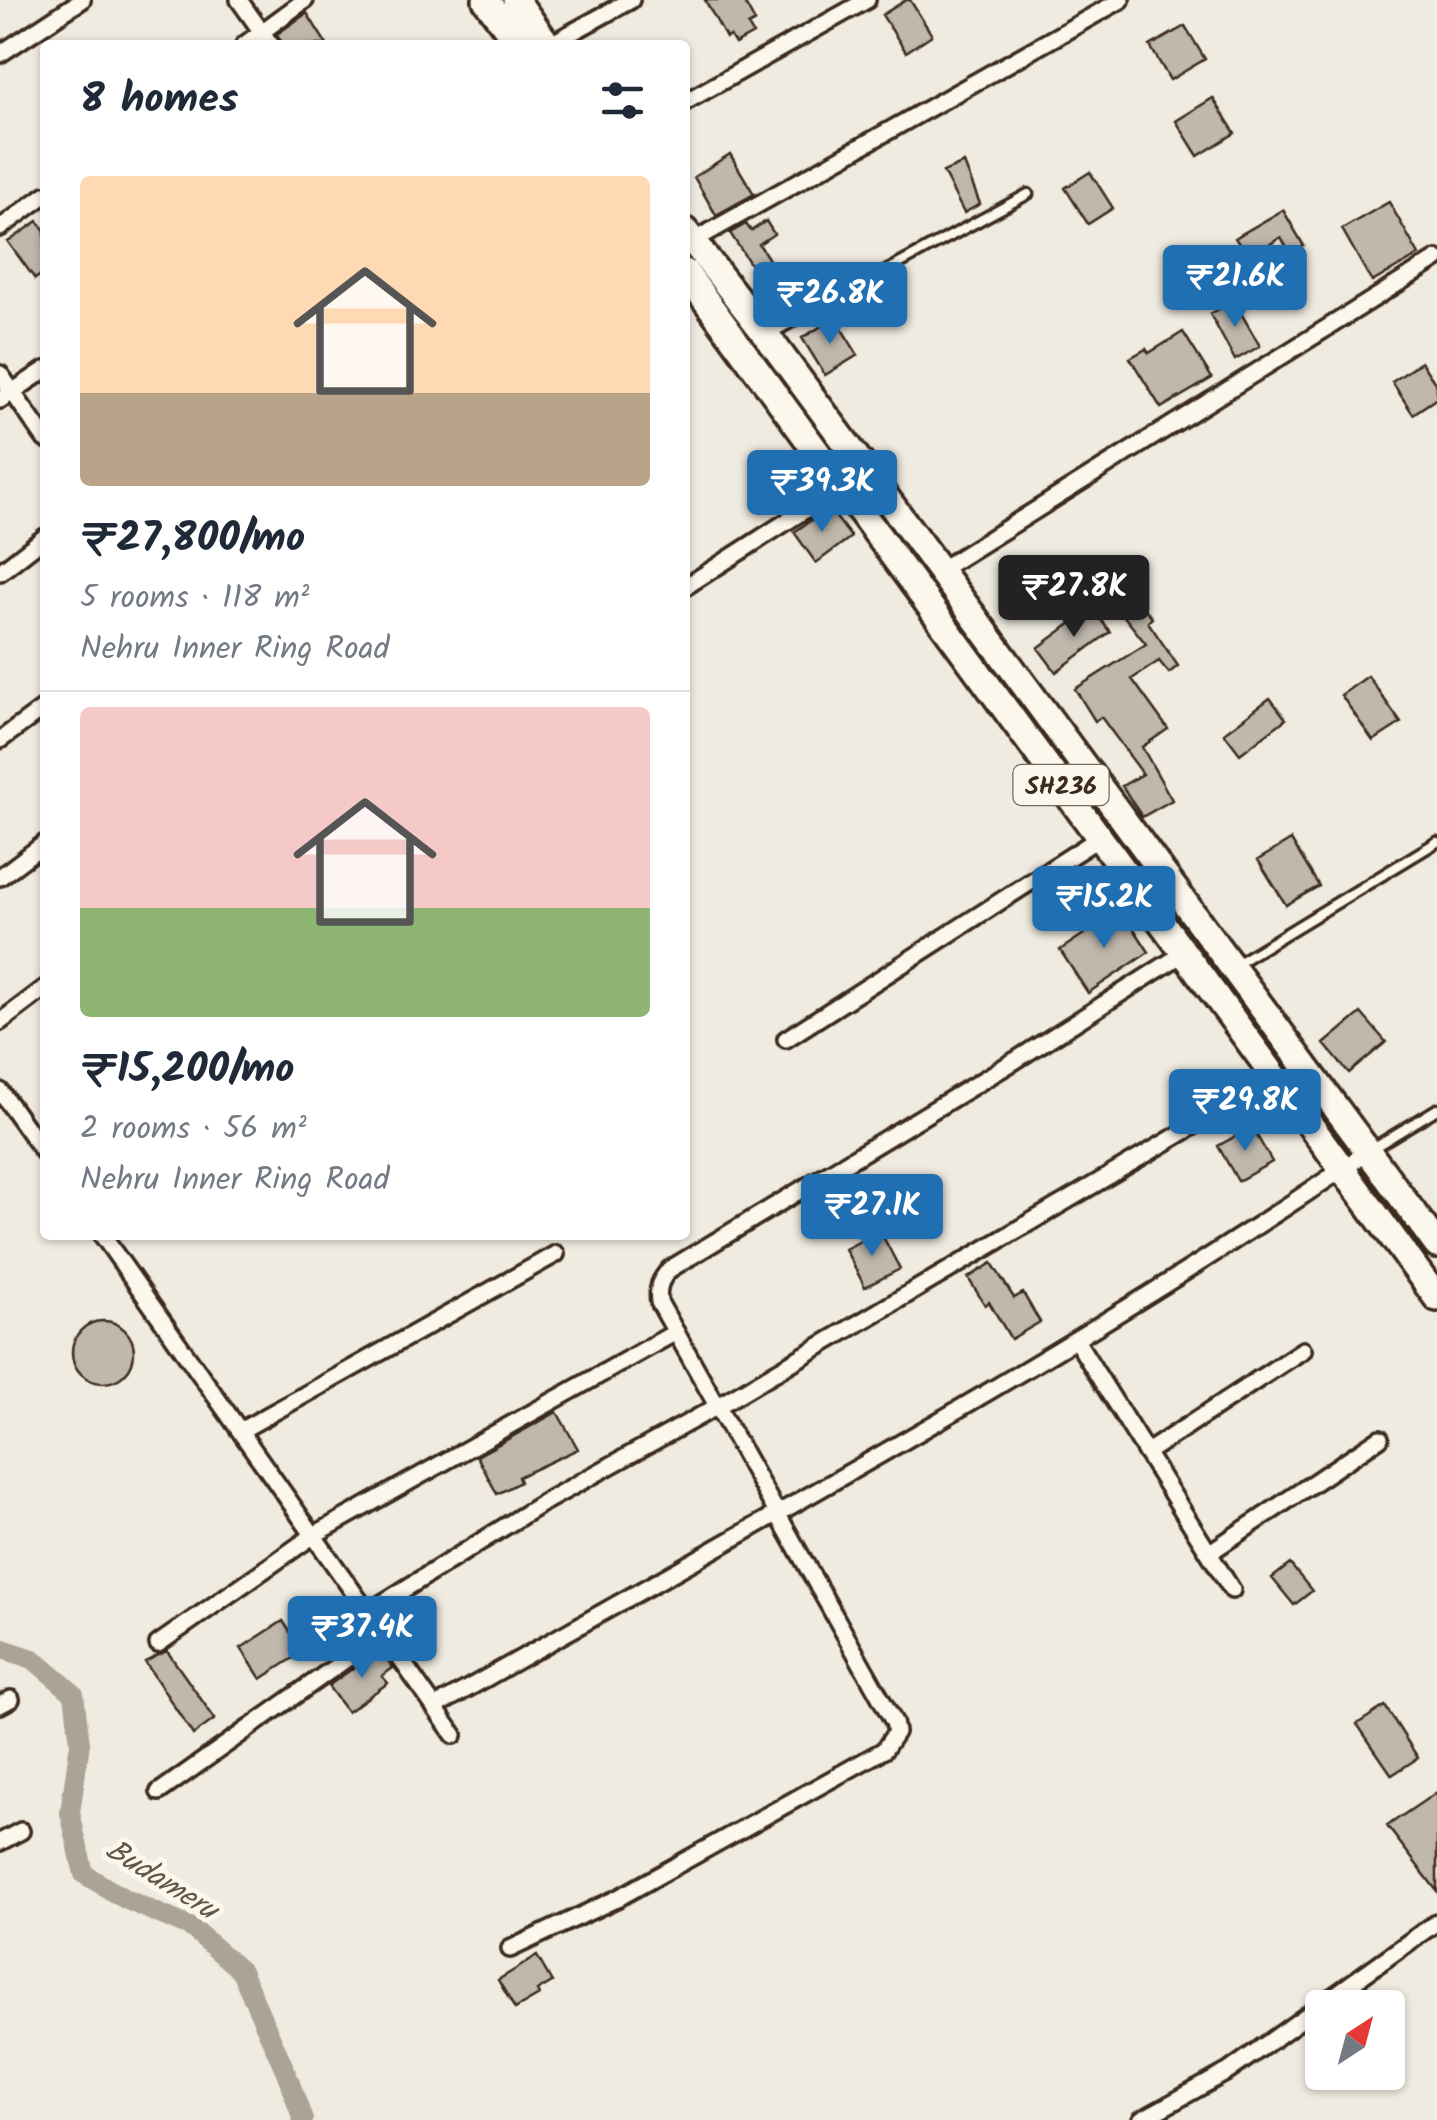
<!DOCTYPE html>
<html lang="en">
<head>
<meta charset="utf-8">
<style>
	body { margin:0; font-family:Kalam,sans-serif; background:#f2f2f3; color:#1f2937; height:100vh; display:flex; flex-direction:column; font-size:38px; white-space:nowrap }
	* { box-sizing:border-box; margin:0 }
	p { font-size:32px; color:#747a83 }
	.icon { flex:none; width:55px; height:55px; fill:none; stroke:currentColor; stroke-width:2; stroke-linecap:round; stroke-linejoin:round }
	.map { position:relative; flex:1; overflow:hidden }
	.side { position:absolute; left:40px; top:40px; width:650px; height:1200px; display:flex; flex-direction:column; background:#fff; border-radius:10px; box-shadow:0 2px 8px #0004 }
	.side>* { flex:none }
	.needle { width:65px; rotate:36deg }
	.controls { position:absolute; left:1305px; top:1990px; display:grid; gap:20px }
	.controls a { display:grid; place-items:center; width:100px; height:100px; border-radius:10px; background:#fff; box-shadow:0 2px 8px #0004; font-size:50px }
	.price { position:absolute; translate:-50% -85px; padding:0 22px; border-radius:10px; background:#1f6fb2; color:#fff; font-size:32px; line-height:65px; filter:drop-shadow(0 2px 5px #0008) }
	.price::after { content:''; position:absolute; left:50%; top:60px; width:30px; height:22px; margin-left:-15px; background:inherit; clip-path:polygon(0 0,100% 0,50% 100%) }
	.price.selected { background:#222; color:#fff }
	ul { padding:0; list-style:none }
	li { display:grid; align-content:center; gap:20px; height:530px; padding:0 40px }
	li+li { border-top:2px solid #e0e1e3 }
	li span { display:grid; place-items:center; height:310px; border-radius:10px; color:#555 }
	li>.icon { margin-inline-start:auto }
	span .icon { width:180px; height:180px; fill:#fffc; stroke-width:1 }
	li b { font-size:42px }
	h2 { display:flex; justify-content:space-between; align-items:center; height:120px; padding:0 40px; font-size:42px }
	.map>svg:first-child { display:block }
</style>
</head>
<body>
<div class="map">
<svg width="1437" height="2120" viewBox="0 0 1437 2120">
	<rect width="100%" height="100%" fill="#f0ebe0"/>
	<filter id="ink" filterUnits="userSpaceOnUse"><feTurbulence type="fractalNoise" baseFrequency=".01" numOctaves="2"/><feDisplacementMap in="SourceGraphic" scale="20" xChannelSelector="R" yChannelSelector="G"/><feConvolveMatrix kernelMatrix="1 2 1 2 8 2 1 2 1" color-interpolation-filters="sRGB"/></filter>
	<g filter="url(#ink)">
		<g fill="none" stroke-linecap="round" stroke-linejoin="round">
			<path stroke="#aca397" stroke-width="20" d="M0 1648 33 1659 74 1694 80 1743 70 1813 84 1874 125 1899 192 1928 241 1971 286 2072 303 2120"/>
		</g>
		<path fill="#c0b8ad" stroke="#3b2a1e" stroke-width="2.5" d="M705 0H743L755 22 748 26 753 34 735 44 730 36 726 38Z
			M906 0H910L932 35 906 52 882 15Z
			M307 13 327 45H283L277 34Z
			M1185 26 1205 59 1170 80 1150 46Z
			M1213 98 1235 133 1198 156 1176 121Z
			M730 154 754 194 716 215 694 177Z
			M964 163 980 204 964 213 943 172Z
			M1090 172 1113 208 1088 224 1065 188Z
			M1389 202 1419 255 1372 282 1342 229Z
			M1283 210 1304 246 1290 253 1281 237 1249 258 1235 238Z
			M38 221 45 231V272L35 279 8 242Z
			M766 221 774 234 759 244 775 269 760 279 730 233 746 224 751 231Z
			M1234 301 1260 346 1235 360 1210 314Z
			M835 318 858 355 825 375 802 338Z
			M1183 332 1212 378 1161 408 1130 358 1146 349 1149 353Z
			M1421 362 1437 386V398L1413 414 1392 382Z
			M829 508 851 537 816 563 794 532Z
			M1140 602 1152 618 1148 622 1178 666 1169 673 1159 661 1132 679 1168 729 1142 747 1172 800 1142 817 1122 786 1143 774 1101 717 1095 721 1075 689 1146 644 1123 615Z
			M1092 608 1110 632 1056 672 1038 648Z
			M1368 676 1401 723 1373 741 1341 695Z
			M1270 698 1286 719 1240 754 1224 733Z
			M1291 840 1319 886 1286 905 1258 860Z
			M1121 909 1149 952 1088 993 1060 950Z
			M1361 1013 1386 1042 1349 1073 1324 1044Z
			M1252 1127 1272 1162 1238 1181 1218 1146Z
			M880 1231 900 1269 865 1287 845 1249Z
			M992 1263 1014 1298 1023 1293 1040 1322 1011 1339 989 1302 985 1305 968 1278Z
			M72 1352a31 31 0 1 1 62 0a31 31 0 1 1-62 0Z
			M557 1412 578 1449 518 1477 520 1482 497 1494 477 1456Z
			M1290 1564 1312 1591 1294 1605 1272 1578Z
			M283 1621 303 1652 261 1679 241 1648Z
			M380 1649 393 1668 382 1676 388 1683 347 1712 328 1686Z
			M167 1651 215 1719 193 1735 145 1662Z
			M1385 1706 1418 1758 1392 1775 1357 1724Z
			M1437 1792V1891L1387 1826Z
			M537 1956 552 1982 537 1991 539 1995 515 2009 498 1980Z"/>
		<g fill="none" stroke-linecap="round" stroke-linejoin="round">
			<g stroke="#3b2a1e" stroke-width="15">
				<path id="service" d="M772 333 1028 194
					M1236 964 1437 842
					M1373 1148 1437 1109"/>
			</g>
			<g stroke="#3b2a1e" stroke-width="22">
				<path id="minor" d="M239 0 271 45
					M244 45 305 0
					M549 45 631 0
					M0 54 82 0
					M685 102 867 0
					M0 228 45 195
					M693 241 1121 0
					M0 374 45 439
					M0 400 45 370
					M940 570 1437 259
					M0 572 45 537
					M685 587 842 486
					M0 740 45 707
					M0 877 45 843
					M0 1022 45 988
					M786 1039 1099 838
					M0 1091 45 1154
					M102 1235 454 1735
					M1076 1340 1232 1590
					M240 1431 556 1254
					M1146 1453 1303 1350
					M1209 1553 1380 1438
					M368 1612 541 1504 718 1406 1275 1078
					M158 1644 314 1535 676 1332
					M0 1705 11 1699
					M435 1707C750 1528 1070 1356 1369 1151
					M159 1792 383 1633
					M0 1842 21 1831
					M510 1949 618 1898 884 1750 896 1732 894 1722 659 1302C657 1287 660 1280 670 1269L1016 1060 1184 953
					M1141 2120 1229 2071 1437 1922"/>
			</g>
			<g stroke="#3b2a1e" stroke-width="32">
				<path id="primary" d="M486 0 519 45
					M516 0 548 45
					M685 231 767 336 1437 1245
					M685 272 1437 1298"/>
			</g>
			<use href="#service" stroke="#fbf7ec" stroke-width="8"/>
			<use href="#minor" stroke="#fbf7ec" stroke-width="15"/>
			<use href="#primary" stroke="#fbf7ec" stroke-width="25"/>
		</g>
	</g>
	<g text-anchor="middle" stroke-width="10" stroke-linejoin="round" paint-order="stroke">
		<rect fill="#fbf7ec" stroke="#75685c" stroke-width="2.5" x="1013.5" y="765" width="95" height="40" rx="8"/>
		<g font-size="25" font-weight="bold" fill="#3b2a1e">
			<text x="1061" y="794">SH236</text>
		</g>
		<g font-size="30" font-style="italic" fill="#635448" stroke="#fbf7ec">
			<text transform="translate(162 1879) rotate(32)" y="10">Budameru</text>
		</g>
	</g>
</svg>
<div class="controls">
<a><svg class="needle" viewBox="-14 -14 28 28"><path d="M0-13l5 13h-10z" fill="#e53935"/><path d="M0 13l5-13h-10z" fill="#747a83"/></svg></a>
</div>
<b class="price" style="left:1235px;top:330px">₹21.6K</b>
<b class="price" style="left:830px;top:347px">₹26.8K</b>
<b class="price" style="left:822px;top:535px">₹39.3K</b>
<b class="price selected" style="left:1074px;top:640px">₹27.8K</b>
<b class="price" style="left:1104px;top:951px">₹15.2K</b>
<b class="price" style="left:1245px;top:1154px">₹29.8K</b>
<b class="price" style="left:872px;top:1259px">₹27.1K</b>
<b class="price" style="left:362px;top:1681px">₹37.4K</b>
<section class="side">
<h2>8 homes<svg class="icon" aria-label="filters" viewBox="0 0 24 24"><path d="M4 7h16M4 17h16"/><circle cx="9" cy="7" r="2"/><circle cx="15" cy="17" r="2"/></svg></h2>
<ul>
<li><span style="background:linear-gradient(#ffd9b3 70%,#b9a48a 0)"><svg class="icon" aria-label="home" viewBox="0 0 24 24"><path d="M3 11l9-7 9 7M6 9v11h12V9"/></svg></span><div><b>₹27,800/mo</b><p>5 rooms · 118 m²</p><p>Nehru Inner Ring Road</p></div></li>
<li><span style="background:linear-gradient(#f6c9c9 65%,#8fb573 0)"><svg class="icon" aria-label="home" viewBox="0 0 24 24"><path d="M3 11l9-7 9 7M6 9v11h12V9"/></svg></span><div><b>₹15,200/mo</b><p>2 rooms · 56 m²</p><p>Nehru Inner Ring Road</p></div></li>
</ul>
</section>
</div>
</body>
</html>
